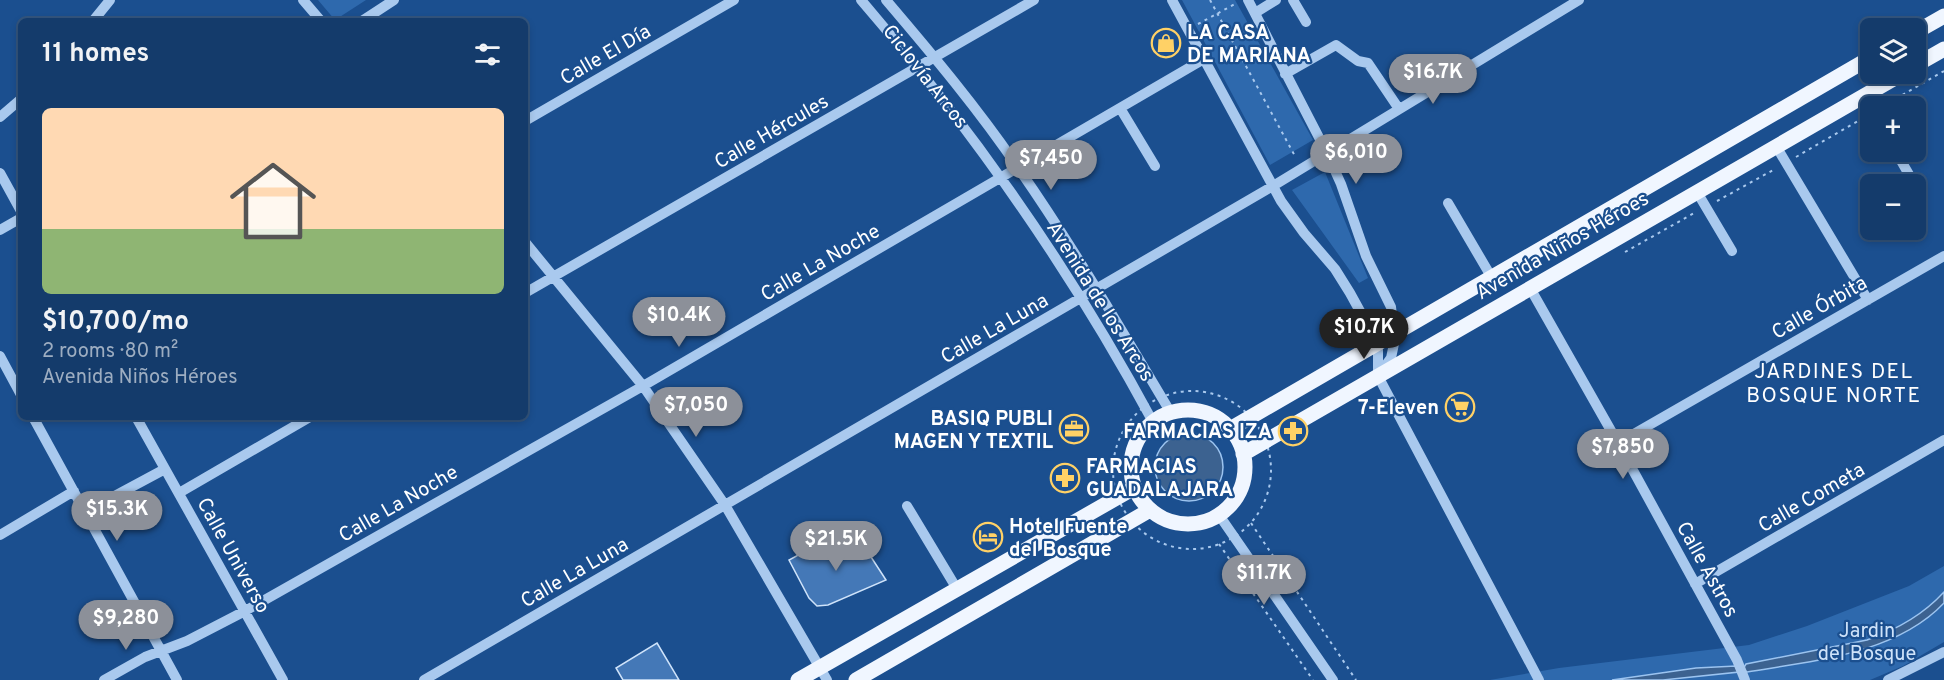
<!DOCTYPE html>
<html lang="en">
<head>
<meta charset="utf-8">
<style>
	body { margin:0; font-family:Overpass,sans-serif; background:#214673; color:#f1f3f6; height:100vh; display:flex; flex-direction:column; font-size:22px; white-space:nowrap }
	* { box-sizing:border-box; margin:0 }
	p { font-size:20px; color:#9dadc1 }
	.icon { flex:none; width:33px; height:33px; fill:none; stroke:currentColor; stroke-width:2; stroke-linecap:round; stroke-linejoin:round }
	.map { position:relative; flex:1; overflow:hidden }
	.side { position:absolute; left:18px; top:18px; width:510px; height:402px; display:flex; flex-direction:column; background:#143b6b; border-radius:9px; box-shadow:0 3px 9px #0003,0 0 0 2px #33557e }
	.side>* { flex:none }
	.controls { position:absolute; left:1860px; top:18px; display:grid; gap:12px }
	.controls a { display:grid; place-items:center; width:66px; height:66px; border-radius:9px; background:#143b6b; box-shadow:0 3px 9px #0003,0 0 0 2px #33557e; font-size:30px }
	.price { position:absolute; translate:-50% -51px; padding:0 14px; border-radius:21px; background:#8c9099; color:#fff; font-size:20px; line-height:39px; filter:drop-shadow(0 2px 3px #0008) }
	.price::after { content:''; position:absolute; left:50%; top:36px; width:18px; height:14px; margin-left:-9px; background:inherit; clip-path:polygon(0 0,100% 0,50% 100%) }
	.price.current { background:#222; color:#fff }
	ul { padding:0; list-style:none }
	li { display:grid; align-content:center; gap:12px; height:318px; padding:0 24px }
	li+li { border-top:2px solid #33557e }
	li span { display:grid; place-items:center; height:186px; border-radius:9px; color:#555 }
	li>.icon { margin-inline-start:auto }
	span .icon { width:108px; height:108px; fill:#fffc; stroke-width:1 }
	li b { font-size:26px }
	h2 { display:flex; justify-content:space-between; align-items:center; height:72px; padding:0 24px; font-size:26px }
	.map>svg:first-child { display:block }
</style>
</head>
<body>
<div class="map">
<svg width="1944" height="680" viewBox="0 0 1944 680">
	<rect width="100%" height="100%" fill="#1b4f8f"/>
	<path fill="#2e69ad" d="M318 0H366L335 20Z
		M1182 0H1235L1313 140 1270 165Z
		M1325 172 1368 278 1359 283 1292 190Z
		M1944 566V642L1903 666 1870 680H1490L1559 668 1749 645 1807 626 1909 586Z"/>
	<path fill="#3c6290" stroke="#9cc4f0" stroke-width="1.5" d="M1155 467a34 34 0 1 1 68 0a34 34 0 1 1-68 0Z
		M1944 592V603C1896 654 1813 661 1747 672L1743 669 1746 664 1867 640C1896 630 1923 615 1944 592Z
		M1736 666 1739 672 1663 680H1612L1696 668Z"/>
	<path fill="#4478b7" stroke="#cfe3fa" stroke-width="1.5" d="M860 540 886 580 828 605 817 606 809 598 789 560 824 541 829 547 837 549Z
		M657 643 679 680H623L616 668Z"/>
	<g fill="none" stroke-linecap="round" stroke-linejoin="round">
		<path stroke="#a9c9ee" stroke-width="2" stroke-dasharray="3 4.5" stroke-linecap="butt" d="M1210 0 1296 158
			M1198 24 1235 4
			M1883 106 1944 71
			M1796 157 1870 114
			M1717 201 1775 169
			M1625 252 1696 212
			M1113 470a79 79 0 1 1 158 0a79 79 0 1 1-158 0Z
			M1251 523 1356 680
			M1219 544 1313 680"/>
		<path stroke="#a9c9ee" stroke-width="10" d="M303 0 321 21
			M861 0C974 131 1071 270 1153 422
			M886 0C932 54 979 110 1019 169 1074 248 1122 331 1171 413
			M1172 0 1281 201 1304 233 1335 269 1350 293 1378 344V376L1539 680
			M1248 0 1327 153 1341 184 1366 256 1391 307 1395 339 1391 358 1380 373
			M1293 0 1306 22
			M1255 13 1276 0
			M93 21 110 0
			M362 21 394 0
			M1285 74 1336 45 1358 61 1368 63 1399 109
			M1120 108 1155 166
			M0 117 21 99
			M525 121 734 0
			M1776 146 1868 300
			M1896 152 1911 178
			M0 173 21 211
			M1697 192 1732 251
			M1448 203 1492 278
			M0 230 21 218
			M525 242 643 386 725 505 827 680
			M1530 288 1618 443 1737 660 1745 680
			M525 293 1034 0
			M0 356 21 395
			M33 417 177 680
			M136 417 283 680
			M1618 443 1944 256
			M179 493 310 417
			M907 506 957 589
			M85 512 165 469
			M1219 515 1333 680
			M0 535 74 491
			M1695 584 1944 440
			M104 680 145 657 187 641 245 611 643 386 1204 59
			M424 680 1273 186 1579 0
			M1888 680 1944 652"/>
		<path stroke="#f0f6ff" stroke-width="15" d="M1916 32 1944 16
			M1916 65 1944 49
			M1131 467a57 57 0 1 1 114 0a57 57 0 1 1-114 0Z
			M1230 429 1870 58
			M1243 454 1902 74
			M798 680 1134 488
			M856 680 1150 510"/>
	</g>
	<defs>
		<g id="shop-ring" transform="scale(1.5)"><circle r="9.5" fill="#1b4f8f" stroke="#ffd166" stroke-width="1.5"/><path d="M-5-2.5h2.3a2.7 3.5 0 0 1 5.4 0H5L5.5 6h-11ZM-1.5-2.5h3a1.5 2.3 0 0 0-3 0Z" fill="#ffd166"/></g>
		<g id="supermarket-ring" transform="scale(1.5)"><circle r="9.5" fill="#1b4f8f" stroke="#ffd166" stroke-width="1.5"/><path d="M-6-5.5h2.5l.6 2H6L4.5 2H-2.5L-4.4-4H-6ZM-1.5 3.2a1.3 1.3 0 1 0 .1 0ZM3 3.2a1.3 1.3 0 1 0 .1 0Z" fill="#ffd166"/></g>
		<g id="office-ring" transform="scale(1.5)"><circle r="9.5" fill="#1b4f8f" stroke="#ffd166" stroke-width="1.5"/><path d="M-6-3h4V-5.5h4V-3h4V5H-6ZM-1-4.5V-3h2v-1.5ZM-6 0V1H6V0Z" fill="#ffd166"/></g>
		<g id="pharmacy-ring" transform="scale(1.5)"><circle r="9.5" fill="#1b4f8f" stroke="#ffd166" stroke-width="1.5"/><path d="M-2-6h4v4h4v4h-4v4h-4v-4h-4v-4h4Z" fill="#ffd166"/></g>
		<g id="hotel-ring" transform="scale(1.5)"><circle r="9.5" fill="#1b4f8f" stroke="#ffd166" stroke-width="1.5"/><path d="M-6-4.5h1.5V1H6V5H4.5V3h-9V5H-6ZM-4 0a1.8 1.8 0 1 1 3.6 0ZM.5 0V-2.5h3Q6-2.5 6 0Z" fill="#ffd166"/></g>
	</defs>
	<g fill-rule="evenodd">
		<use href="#shop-ring" x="1166" y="43"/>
		<use href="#supermarket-ring" x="1460" y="407"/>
		<use href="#office-ring" x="1074" y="429"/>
		<use href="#pharmacy-ring" x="1293" y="431"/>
		<use href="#pharmacy-ring" x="1065" y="478"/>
		<use href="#hotel-ring" x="988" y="537"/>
	</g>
	<g text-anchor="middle" stroke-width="4.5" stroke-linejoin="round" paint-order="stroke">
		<g font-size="20" font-weight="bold" fill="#fff" stroke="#1b4f8f" text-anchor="start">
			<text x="1187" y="39">LA CASA<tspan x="1187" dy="23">DE MARIANA</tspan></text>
			<text x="1439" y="414" text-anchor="end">7-Eleven</text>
			<text x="1053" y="425" text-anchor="end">BASIQ PUBLI<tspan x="1053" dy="23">MAGEN Y TEXTIL</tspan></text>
			<text x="1272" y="438" text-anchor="end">FARMACIAS IZA</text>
			<text x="1086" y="473">FARMACIAS<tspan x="1086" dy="23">GUADALAJARA</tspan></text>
			<text x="1009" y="533">Hotel Fuente<tspan x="1009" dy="23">del Bosque</tspan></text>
		</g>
		<g font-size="20" fill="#fff" stroke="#1b4f8f">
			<text transform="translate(605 54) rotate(-30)" y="7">Calle El Día</text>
			<text transform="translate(926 76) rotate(52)" y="7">Ciclovía Arcos</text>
			<text transform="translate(771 131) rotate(-30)" y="7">Calle Hércules</text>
			<text transform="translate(1562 245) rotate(-30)" y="7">Avenida Niños Héroes</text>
			<text transform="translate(820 262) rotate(-30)" y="7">Calle La Noche</text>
			<text transform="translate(1101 301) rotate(58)" y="7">Avenida de los Arcos</text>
			<text transform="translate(1819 307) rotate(-30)" y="7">Calle Órbita</text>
			<text transform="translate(994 328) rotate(-30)" y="7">Calle La Luna</text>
			<text transform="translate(1811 497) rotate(-30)" y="7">Calle Cometa</text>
			<text transform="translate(398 503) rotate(-30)" y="7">Calle La Noche</text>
			<text transform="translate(234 555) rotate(61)" y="7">Calle Universo</text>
			<text transform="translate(1708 569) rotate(61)" y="7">Calle Astros</text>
			<text transform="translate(574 572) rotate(-30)" y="7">Calle La Luna</text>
		</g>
		<g font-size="20" fill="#cfe3fa" stroke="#1b4f8f">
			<text x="1867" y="637">Jardin<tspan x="1867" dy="23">del Bosque</tspan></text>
		</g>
		<g font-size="21" letter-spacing="1.5" fill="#fff" stroke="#1b4f8f">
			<text x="1834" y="378">JARDINES DEL<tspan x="1834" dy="24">BOSQUE NORTE</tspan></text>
		</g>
	</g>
</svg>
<div class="controls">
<a><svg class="icon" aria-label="layers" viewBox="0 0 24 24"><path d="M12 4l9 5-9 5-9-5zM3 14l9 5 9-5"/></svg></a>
<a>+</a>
<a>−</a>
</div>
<b class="price" style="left:1433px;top:105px">$16.7K</b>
<b class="price" style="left:1356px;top:185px">$6,010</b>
<b class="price" style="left:1051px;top:191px">$7,450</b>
<b class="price" style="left:679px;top:348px">$10.4K</b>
<b class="price current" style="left:1364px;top:360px">$10.7K</b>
<b class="price" style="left:696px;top:438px">$7,050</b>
<b class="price" style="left:1623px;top:480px">$7,850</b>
<b class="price" style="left:117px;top:542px">$15.3K</b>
<b class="price" style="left:836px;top:572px">$21.5K</b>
<b class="price" style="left:1264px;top:606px">$11.7K</b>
<b class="price" style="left:126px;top:651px">$9,280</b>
<section class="side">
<h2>11 homes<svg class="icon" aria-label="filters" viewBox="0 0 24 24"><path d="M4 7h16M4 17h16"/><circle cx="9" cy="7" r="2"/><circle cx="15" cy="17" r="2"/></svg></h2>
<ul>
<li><span style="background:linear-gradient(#ffd9b3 65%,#8fb573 0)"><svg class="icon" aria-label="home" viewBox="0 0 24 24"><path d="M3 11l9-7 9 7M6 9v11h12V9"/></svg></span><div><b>$10,700/mo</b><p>2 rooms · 80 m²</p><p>Avenida Niños Héroes</p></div></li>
</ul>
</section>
</div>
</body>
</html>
